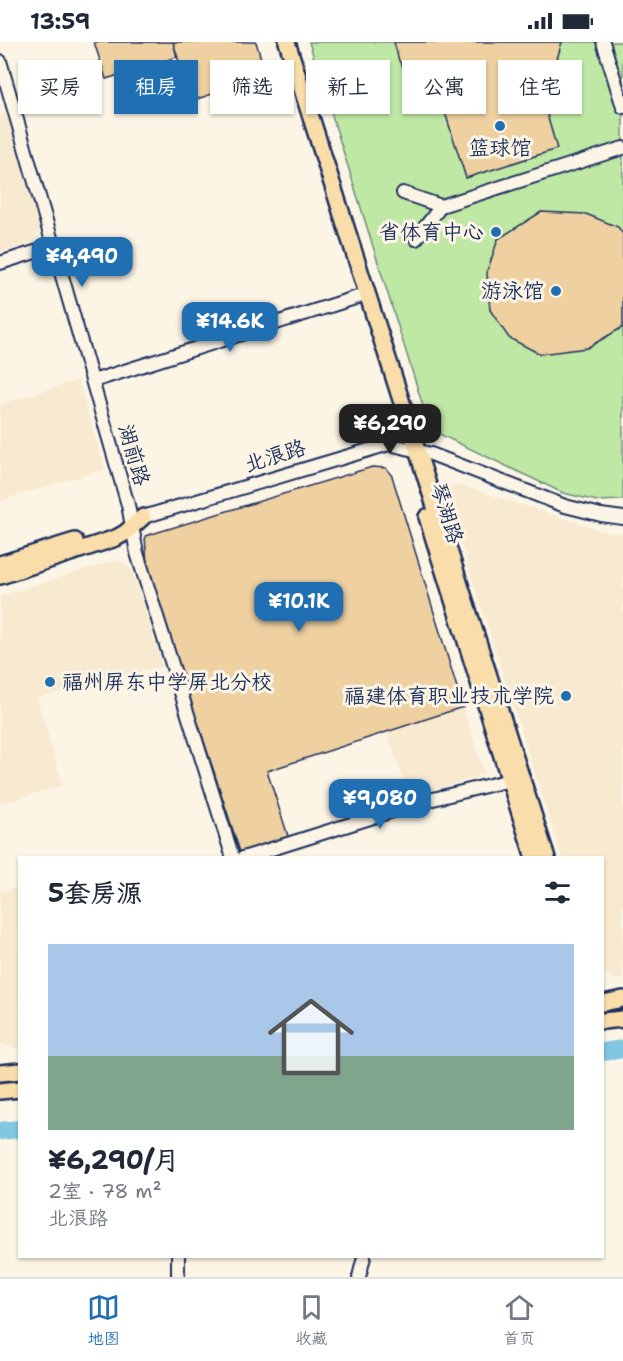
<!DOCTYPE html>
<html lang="zh">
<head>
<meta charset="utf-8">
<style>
	body { margin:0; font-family:"Shantell Sans","LXGW WenKai TC",sans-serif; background:#f6f6f7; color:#1f2937; height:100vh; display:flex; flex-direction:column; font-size:22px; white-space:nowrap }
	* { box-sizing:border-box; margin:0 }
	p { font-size:20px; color:#747a83 }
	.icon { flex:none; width:33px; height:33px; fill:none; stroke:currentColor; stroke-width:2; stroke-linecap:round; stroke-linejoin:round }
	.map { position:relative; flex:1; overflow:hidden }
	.panel { position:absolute; left:18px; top:814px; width:586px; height:402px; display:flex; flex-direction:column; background:#fff; border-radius:0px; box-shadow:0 2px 4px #0004 }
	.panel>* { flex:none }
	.top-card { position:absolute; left:18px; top:18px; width:588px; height:54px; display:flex; gap:12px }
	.price { position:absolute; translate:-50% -51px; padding:0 14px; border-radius:12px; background:#1f6fb2; color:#fff; font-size:20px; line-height:39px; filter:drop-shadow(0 2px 3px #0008) }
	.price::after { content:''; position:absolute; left:50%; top:36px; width:18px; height:14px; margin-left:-9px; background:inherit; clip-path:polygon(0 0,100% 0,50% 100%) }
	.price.selected { background:#222; color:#fff }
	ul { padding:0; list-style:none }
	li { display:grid; align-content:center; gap:12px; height:318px; padding:0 30px }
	li span { display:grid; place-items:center; height:186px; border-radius:0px; color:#555 }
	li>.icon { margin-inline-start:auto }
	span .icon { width:108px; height:108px; fill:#fffc; stroke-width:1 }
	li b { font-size:26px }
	h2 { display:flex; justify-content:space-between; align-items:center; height:72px; padding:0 30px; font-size:26px }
	.chip { padding:0 21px; border-radius:0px; background:#fff; box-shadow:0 2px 4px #0004; font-size:21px; line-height:54px }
	.chip.selected { background:#1f6fb2; color:#fff }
	.status { display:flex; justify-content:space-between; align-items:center; height:42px; padding:0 30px; background:#fff; direction:ltr }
	.status svg { height:16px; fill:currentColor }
	.dock { display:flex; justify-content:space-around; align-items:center; height:84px; border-top:2px solid #e0e1e3; background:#fff; font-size:16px; color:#747a83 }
	.dock a { display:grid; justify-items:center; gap:3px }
	.dock .selected { color:#1f6fb2 }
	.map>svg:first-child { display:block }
</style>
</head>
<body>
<div class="status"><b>13:59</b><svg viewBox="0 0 49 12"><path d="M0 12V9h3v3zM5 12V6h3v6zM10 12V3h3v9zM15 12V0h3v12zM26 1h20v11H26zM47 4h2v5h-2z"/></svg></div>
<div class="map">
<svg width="623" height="1235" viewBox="0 0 623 1235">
	<rect width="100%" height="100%" fill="#fcf5e5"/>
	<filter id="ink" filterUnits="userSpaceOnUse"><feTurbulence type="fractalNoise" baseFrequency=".0167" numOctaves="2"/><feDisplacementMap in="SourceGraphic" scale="12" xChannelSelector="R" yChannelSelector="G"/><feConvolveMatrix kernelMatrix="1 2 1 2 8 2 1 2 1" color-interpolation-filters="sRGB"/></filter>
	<g filter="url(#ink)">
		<path fill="#f8ead1" d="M7 70 40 183V188L31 201 0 211V73Z
			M78 338 105 427 0 459V362Z
			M452 443 464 444 606 490 623 491V936L617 938 603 931V816H562L448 462 446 454Z
			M113 519 124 520 132 528 163 624 37 656 63 743 0 762V554Z
			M463 665 485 732 409 757 387 690Z
			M19 844 20 1006H14L0 1002V850Z"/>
		<path fill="#bee8a4" stroke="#6c8c81" stroke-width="1.5" d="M309 0H623V458L597 459 563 451 437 391 428 380Z"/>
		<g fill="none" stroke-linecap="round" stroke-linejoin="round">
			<path stroke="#81c6e2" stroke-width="18" d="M603 1010 623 1007
				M0 1089 20 1087"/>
		</g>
		<path fill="#eed0a1" stroke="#1b2f5e" stroke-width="1.5" d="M94 0H173L177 15 106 37Z
			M173 0H256L266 33 217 48 218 50 191 59Z
			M394 0H562L555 24 539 45 557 107 466 136 442 61 416 43 399 19Z
			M541 170 586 172 618 185 623 192V285L587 306 540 312 509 296 490 268 487 230 498 197Z
			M372 425 386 426 392 434 463 665 267 729 289 797 241 813 147 524 145 494Z"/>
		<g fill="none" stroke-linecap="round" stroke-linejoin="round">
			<g stroke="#1b2f5e" stroke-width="16">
				<path id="minor" d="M603 0 623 65
					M0 19 128 463 137 511 233 816
					M403 151 441 164 623 106
					M416 197 441 164
					M0 221 54 204
					M93 339 358 255
					M143 475 389 402 431 412 565 464 601 473 623 476
					M243 816 421 760 510 738
					M178 1215V1235
					M359 1235 364 1215"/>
			</g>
			<g stroke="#1b2f5e" stroke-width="20">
				<path id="major" d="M287 0 547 816
					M427 475 534 816
					M0 522 75 499
					M0 534 116 496 125 491 143 475
					M603 961 623 957
					M603 979 623 977
					M0 1031 20 1029
					M0 1049 20 1047"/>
			</g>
			<use href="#minor" stroke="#fcf5e5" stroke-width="12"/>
			<use href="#major" stroke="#f9deab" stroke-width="15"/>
		</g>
	</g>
	<g fill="#1f6fb2" stroke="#fcf5e5" stroke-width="2">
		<circle cx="500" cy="84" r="6"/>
		<circle cx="496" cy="190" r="6"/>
		<circle cx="556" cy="249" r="6"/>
		<circle cx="50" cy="640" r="6"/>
		<circle cx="566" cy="654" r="6"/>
	</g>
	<g text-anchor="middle" stroke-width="6" stroke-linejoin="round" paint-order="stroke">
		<g font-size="21" fill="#1b2f5e" stroke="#fcf5e5" text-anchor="end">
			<text x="500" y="113" text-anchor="middle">篮球馆</text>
			<text x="484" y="197">省体育中心</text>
			<text x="544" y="256">游泳馆</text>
			<text x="62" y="647" text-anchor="start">福州屏东中学屏北分校</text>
			<text x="554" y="661">福建体育职业技术学院</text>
		</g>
		<g font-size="21" fill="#1b2f5e" stroke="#fcf5e5">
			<text transform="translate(134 413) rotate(74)" y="7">湖前路</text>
			<text transform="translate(275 414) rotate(-17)" y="7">北浪路</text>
			<text transform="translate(447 471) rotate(73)" y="7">琴湖路</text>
		</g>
	</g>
</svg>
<b class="price" style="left:82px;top:246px">¥4,490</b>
<b class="price" style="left:230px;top:311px">¥14.6K</b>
<b class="price selected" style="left:390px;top:413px">¥6,290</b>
<b class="price" style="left:299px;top:591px">¥10.1K</b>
<b class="price" style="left:380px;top:788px">¥9,080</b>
<div class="top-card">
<a class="chip">买房</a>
<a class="chip selected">租房</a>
<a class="chip">筛选</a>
<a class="chip">新上</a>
<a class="chip">公寓</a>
<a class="chip">住宅</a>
</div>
<section class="panel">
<h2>5套房源<svg class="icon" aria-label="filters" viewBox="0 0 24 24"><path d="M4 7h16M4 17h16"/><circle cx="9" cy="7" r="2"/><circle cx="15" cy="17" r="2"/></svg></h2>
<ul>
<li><span style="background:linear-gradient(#a9c7e8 60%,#7fa58c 0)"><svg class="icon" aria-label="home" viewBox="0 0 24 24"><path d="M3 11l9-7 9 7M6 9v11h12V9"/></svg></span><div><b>¥6,290/月</b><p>2室 · 78 m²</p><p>北浪路</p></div></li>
</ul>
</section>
</div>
<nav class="dock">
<a class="selected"><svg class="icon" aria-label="map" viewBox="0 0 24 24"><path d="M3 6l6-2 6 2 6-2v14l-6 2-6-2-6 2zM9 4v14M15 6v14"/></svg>地图</a>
<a><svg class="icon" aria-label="saved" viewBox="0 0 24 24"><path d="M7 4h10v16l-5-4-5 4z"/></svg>收藏</a>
<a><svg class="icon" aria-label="home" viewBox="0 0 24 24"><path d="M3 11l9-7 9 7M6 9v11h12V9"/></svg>首页</a>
</nav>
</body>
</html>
